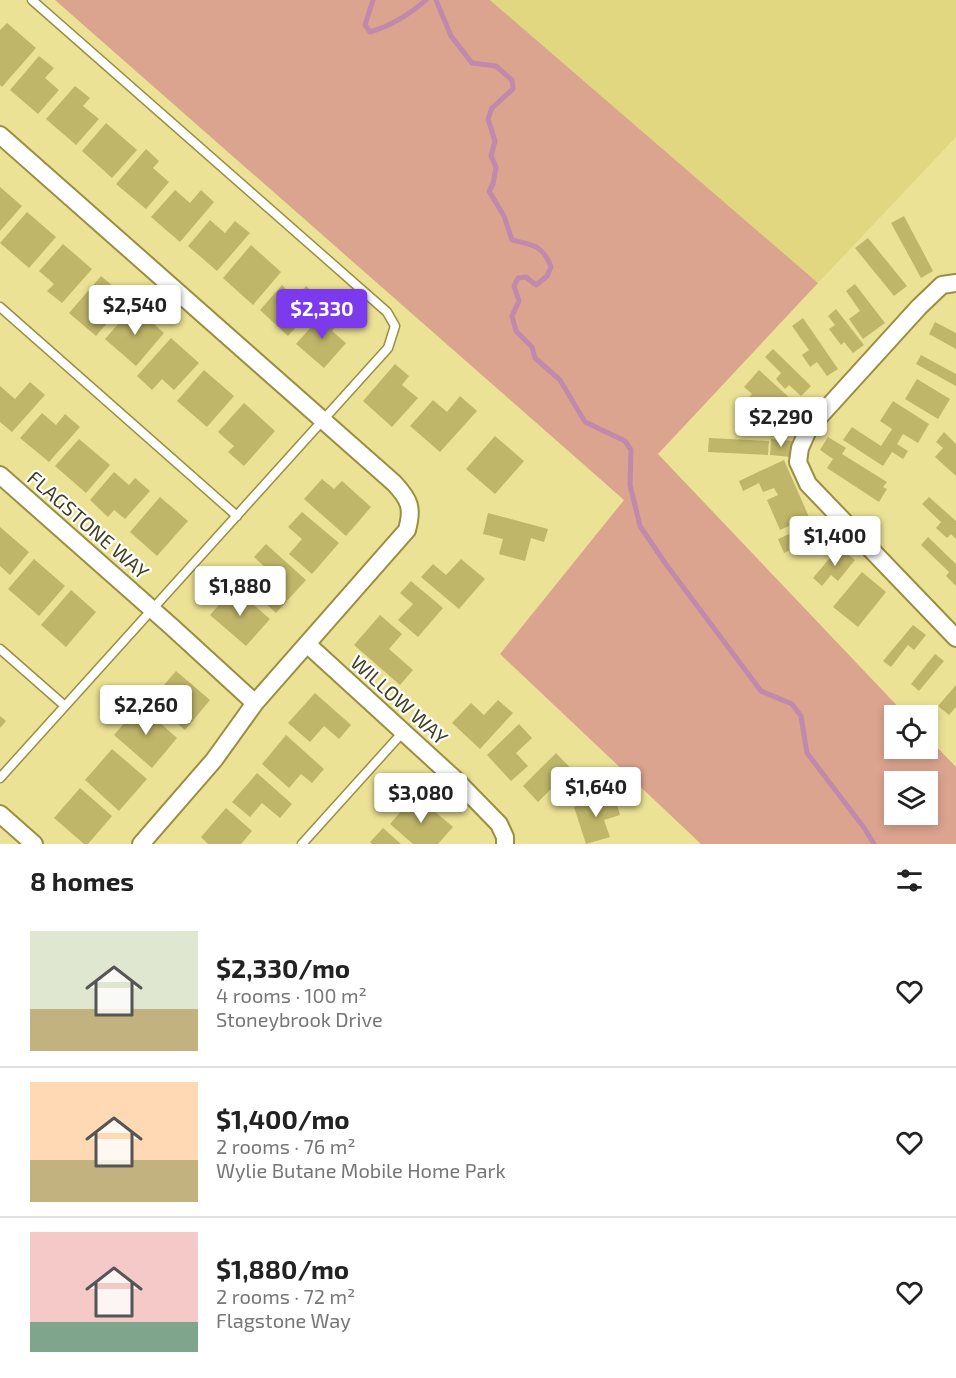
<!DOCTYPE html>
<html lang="en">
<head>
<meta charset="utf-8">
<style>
	body { margin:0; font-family:"Exo 2",sans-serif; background:#f2f2f2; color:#222; height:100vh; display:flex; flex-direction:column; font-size:22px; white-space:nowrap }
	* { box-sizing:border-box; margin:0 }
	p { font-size:20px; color:#767676 }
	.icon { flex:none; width:33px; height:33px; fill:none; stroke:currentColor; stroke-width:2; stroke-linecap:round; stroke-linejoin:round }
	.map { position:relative; height:844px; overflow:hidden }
	.details { display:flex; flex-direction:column; background:#fff; flex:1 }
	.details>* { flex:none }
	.fabs { position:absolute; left:884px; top:705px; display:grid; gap:12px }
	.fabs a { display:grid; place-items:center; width:54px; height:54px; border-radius:0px; background:#fff; box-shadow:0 3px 9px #0003; font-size:30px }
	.price { position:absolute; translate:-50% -51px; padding:0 14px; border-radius:6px; background:#fff; color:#222; font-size:20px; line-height:39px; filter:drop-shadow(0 2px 3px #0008) }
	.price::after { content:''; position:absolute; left:50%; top:36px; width:18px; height:14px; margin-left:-9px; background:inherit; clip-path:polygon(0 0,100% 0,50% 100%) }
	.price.on { background:#7c3aed; color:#fff }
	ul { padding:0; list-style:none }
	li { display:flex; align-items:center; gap:18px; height:150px; padding:0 30px }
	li+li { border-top:2px solid #e0e0e0 }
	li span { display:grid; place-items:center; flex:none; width:168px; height:120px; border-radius:0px; color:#555 }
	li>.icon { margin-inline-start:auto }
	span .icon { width:72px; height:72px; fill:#fffc; stroke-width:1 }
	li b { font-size:26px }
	h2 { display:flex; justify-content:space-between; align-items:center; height:72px; padding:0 30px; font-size:26px }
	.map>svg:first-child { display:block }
</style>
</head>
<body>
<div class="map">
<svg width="956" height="844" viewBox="0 0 956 844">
	<rect width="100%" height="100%" fill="#ece295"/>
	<path fill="#e2d781" d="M490 0H956V137L818 283Z"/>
	<path fill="#dba48f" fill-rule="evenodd" d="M55 0H490L818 283 658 454 906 715 894 716V748H927V737L956 767V844H701L500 654 624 500ZM894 782H927V814H894Z"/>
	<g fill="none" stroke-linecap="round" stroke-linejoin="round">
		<path stroke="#c189ab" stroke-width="5" d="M373 0 365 25 370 32C391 26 409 15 426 0
			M436 0 451 36 472 63 496 66 512 80 513 89 492 108 488 119 495 141 491 156 496 167 493 184 489 191 504 216 512 240C533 245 543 245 551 267L547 276 536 285 526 277 518 278 514 286 519 301 512 316 516 331 532 347 535 358 560 380 585 422 625 441 631 450 630 485 640 526 665 563 761 691 792 704 801 716 807 753 865 829 874 844"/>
	</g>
	<path fill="#bfb669" d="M7 23 36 48 2 87 0 85V30Z
		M39 56 54 68 45 78 59 90 38 114 10 90Z
		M75 86 90 98 83 106 99 119 76 145 46 119Z
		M106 123 137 150 112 178 82 151Z
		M146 149 159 161 153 168 169 182 146 209 116 184Z
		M0 187 22 206 0 231Z
		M175 190 190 203 201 190 214 202 180 242 151 217Z
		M27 212 56 237 29 268 0 243Z
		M904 216 933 271 921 278 891 223Z
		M210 220 225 233 235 221 250 233 217 271 188 246Z
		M868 238 907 286 894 296 855 248Z
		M63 244 92 269 62 303 47 291 54 284 39 271Z
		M251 245 281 272 253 305 223 278Z
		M101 276 128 299 96 336 69 313Z
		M855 284 885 323 863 339 849 319 860 311 846 291Z
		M282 285 295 298 306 286 321 300 288 336 260 310Z
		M134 306 164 333 136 366 105 339Z
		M836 309 864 345 853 353 844 342 841 345 829 329 835 325 828 316Z
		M326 310 340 322 332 331 346 343 324 368 296 344Z
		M803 318 838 369 827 376 817 362 810 367 802 355 809 350 792 326Z
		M935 322 956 333V349L929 334Z
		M171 338 199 363 174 390 162 379 152 390 137 376Z
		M773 349 811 386 801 396 789 385 785 389 776 379 781 373 765 357Z
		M921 355 956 374V386L916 364Z
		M395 364 409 376 402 385 418 398 392 427 363 401Z
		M204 370 234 396 207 427 177 401Z
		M759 370 793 401 777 418 763 405 758 411 746 400 752 394 744 387Z
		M917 379 950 399 938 419 905 399Z
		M30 382 45 395 12 432 0 422V386L15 399Z
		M460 396 477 411 440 452 410 426 433 400 447 412Z
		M893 401 929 424 918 443 903 434 897 444 908 451 903 459 892 452 883 466 843 440 852 427 881 446 892 429 880 421Z
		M244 403 275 431 244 466 228 452 234 446 218 432Z
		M42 413 56 425 65 414 80 427 49 462 20 438Z
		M944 432 956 444V476L935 457 943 448 936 442Z
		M495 436 524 461 495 494 466 469Z
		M828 437 846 448 842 454 887 482 883 487 887 489 879 502 827 468 833 459 820 450Z
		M709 438 769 441 768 455 708 452Z
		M79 439 110 465 86 493 55 466Z
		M771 439 793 441 791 457 770 455Z
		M784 460 809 517 780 530 767 500 778 495 774 488 763 492 759 483 743 491 739 481Z
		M114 472 129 485 135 478 150 491 125 519 114 510 108 517 90 500Z
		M322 479 334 489 342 481 371 507 346 536 304 499Z
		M160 497 188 521 157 556 130 532Z
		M929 497 956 521V539L951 534 947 538 936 528 941 522 922 504Z
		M302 512 339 543 312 574 289 554 302 539 288 527Z
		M488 513 548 529 544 542 531 538 525 561 499 554 503 539 483 534Z
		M816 522 822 536 784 553 778 539Z
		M0 527 29 552 10 575 0 566Z
		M928 537 956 564V586L946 576 949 572 921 545Z
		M266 544 306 580 276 613 250 589 268 570 254 557Z
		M839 547 855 560 838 581 831 575 822 586 813 578Z
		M34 559 65 586 39 616 8 589Z
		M461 559 485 579 459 609 421 577 433 564 446 575Z
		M862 572 886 592 858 627 833 607Z
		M411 581 443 608 418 637 398 620 413 604 400 593Z
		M234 588 270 619 246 646 210 615Z
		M71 590 96 612 66 647 41 625Z
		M380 615 402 634 389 649 413 670 400 685 354 645Z
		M913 625 926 635 914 650 908 645 891 667 883 661Z
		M935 654 944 661 919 691 911 684Z
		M176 671 210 700 185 730 151 700Z
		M956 685V707L949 715 938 706Z
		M315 693 351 725 339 739 324 726 310 742 288 723Z
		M498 700 513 713 480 749 452 723 471 703 484 715Z
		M140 705 177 738 152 768 114 735Z
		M0 716 6 721 0 728Z
		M519 724 532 738 516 753 528 766 511 781 487 755Z
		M286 735 324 769 312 783 301 774 289 788 262 764Z
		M112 749 147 779 119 811 85 780Z
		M556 753 581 779 563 797 553 787 538 802 523 786Z
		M257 773 292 804 280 818 262 803 250 817 232 802Z
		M80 788 112 816 88 844H84L54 818Z
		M415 795 453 827 438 844H413L390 824Z
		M614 795 620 815 604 820 610 837 586 844 574 807Z
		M226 808 252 831 241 844H208L201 837Z
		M383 828 401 844H372L370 842Z"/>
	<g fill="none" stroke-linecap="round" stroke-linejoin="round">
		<g stroke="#998f43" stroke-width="11">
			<path id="service" d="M0 307 237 516
				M0 649 65 706
				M0 778 388 348 395 326 387 312 32 0
				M302 844 403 732"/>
		</g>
		<g stroke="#998f43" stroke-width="20">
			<path id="minor" d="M0 135 394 483C410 500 413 508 407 530L255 703 214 760 141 844
				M956 283 942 285 919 307 809 428 800 448 798 462 808 484 956 638
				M0 475 172 627 255 703
				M307 644 457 781 499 824 505 837V844
				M0 814 34 844"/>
		</g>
		<use href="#service" stroke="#fff" stroke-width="8"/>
		<use href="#minor" stroke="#fff" stroke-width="16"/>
	</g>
	<g text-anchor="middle" stroke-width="4.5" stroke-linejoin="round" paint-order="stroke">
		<g font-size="20" fill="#423e1e" stroke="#fff">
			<text transform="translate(88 525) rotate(41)" y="7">FLAGSTONE WAY</text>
			<text transform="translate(399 700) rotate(42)" y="7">WILLOW WAY</text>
		</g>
	</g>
</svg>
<div class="fabs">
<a><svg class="icon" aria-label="locate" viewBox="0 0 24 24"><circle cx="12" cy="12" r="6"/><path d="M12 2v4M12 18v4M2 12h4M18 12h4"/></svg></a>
<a><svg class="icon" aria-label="layers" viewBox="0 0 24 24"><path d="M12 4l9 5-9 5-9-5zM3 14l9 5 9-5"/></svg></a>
</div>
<b class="price" style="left:135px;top:336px">$2,540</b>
<b class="price on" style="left:322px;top:340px">$2,330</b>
<b class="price" style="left:781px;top:448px">$2,290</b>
<b class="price" style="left:835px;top:567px">$1,400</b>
<b class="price" style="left:240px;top:617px">$1,880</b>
<b class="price" style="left:146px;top:736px">$2,260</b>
<b class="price" style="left:596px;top:818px">$1,640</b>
<b class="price" style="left:421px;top:824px">$3,080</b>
</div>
<section class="details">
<h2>8 homes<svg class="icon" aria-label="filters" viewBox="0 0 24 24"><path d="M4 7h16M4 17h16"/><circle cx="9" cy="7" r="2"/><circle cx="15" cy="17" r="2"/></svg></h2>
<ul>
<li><span style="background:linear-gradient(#dfe7d0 65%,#c2b280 0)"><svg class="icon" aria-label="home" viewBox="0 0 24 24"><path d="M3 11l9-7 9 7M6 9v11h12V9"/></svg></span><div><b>$2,330/mo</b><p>4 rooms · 100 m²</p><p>Stoneybrook Drive</p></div><svg class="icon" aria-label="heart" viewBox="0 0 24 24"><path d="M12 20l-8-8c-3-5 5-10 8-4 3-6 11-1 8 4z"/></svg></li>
<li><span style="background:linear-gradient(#ffd9b3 65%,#c2b280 0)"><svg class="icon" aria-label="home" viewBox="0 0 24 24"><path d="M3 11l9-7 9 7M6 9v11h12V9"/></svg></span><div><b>$1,400/mo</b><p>2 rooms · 76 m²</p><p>Wylie Butane Mobile Home Park</p></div><svg class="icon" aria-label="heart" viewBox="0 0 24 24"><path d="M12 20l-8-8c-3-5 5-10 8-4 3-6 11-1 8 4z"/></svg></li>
<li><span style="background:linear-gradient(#f6c9c9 75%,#7fa58c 0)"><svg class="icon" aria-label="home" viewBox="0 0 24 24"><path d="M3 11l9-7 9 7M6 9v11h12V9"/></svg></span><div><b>$1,880/mo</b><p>2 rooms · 72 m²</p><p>Flagstone Way</p></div><svg class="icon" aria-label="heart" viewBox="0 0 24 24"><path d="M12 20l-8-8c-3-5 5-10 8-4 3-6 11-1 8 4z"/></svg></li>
</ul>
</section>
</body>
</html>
